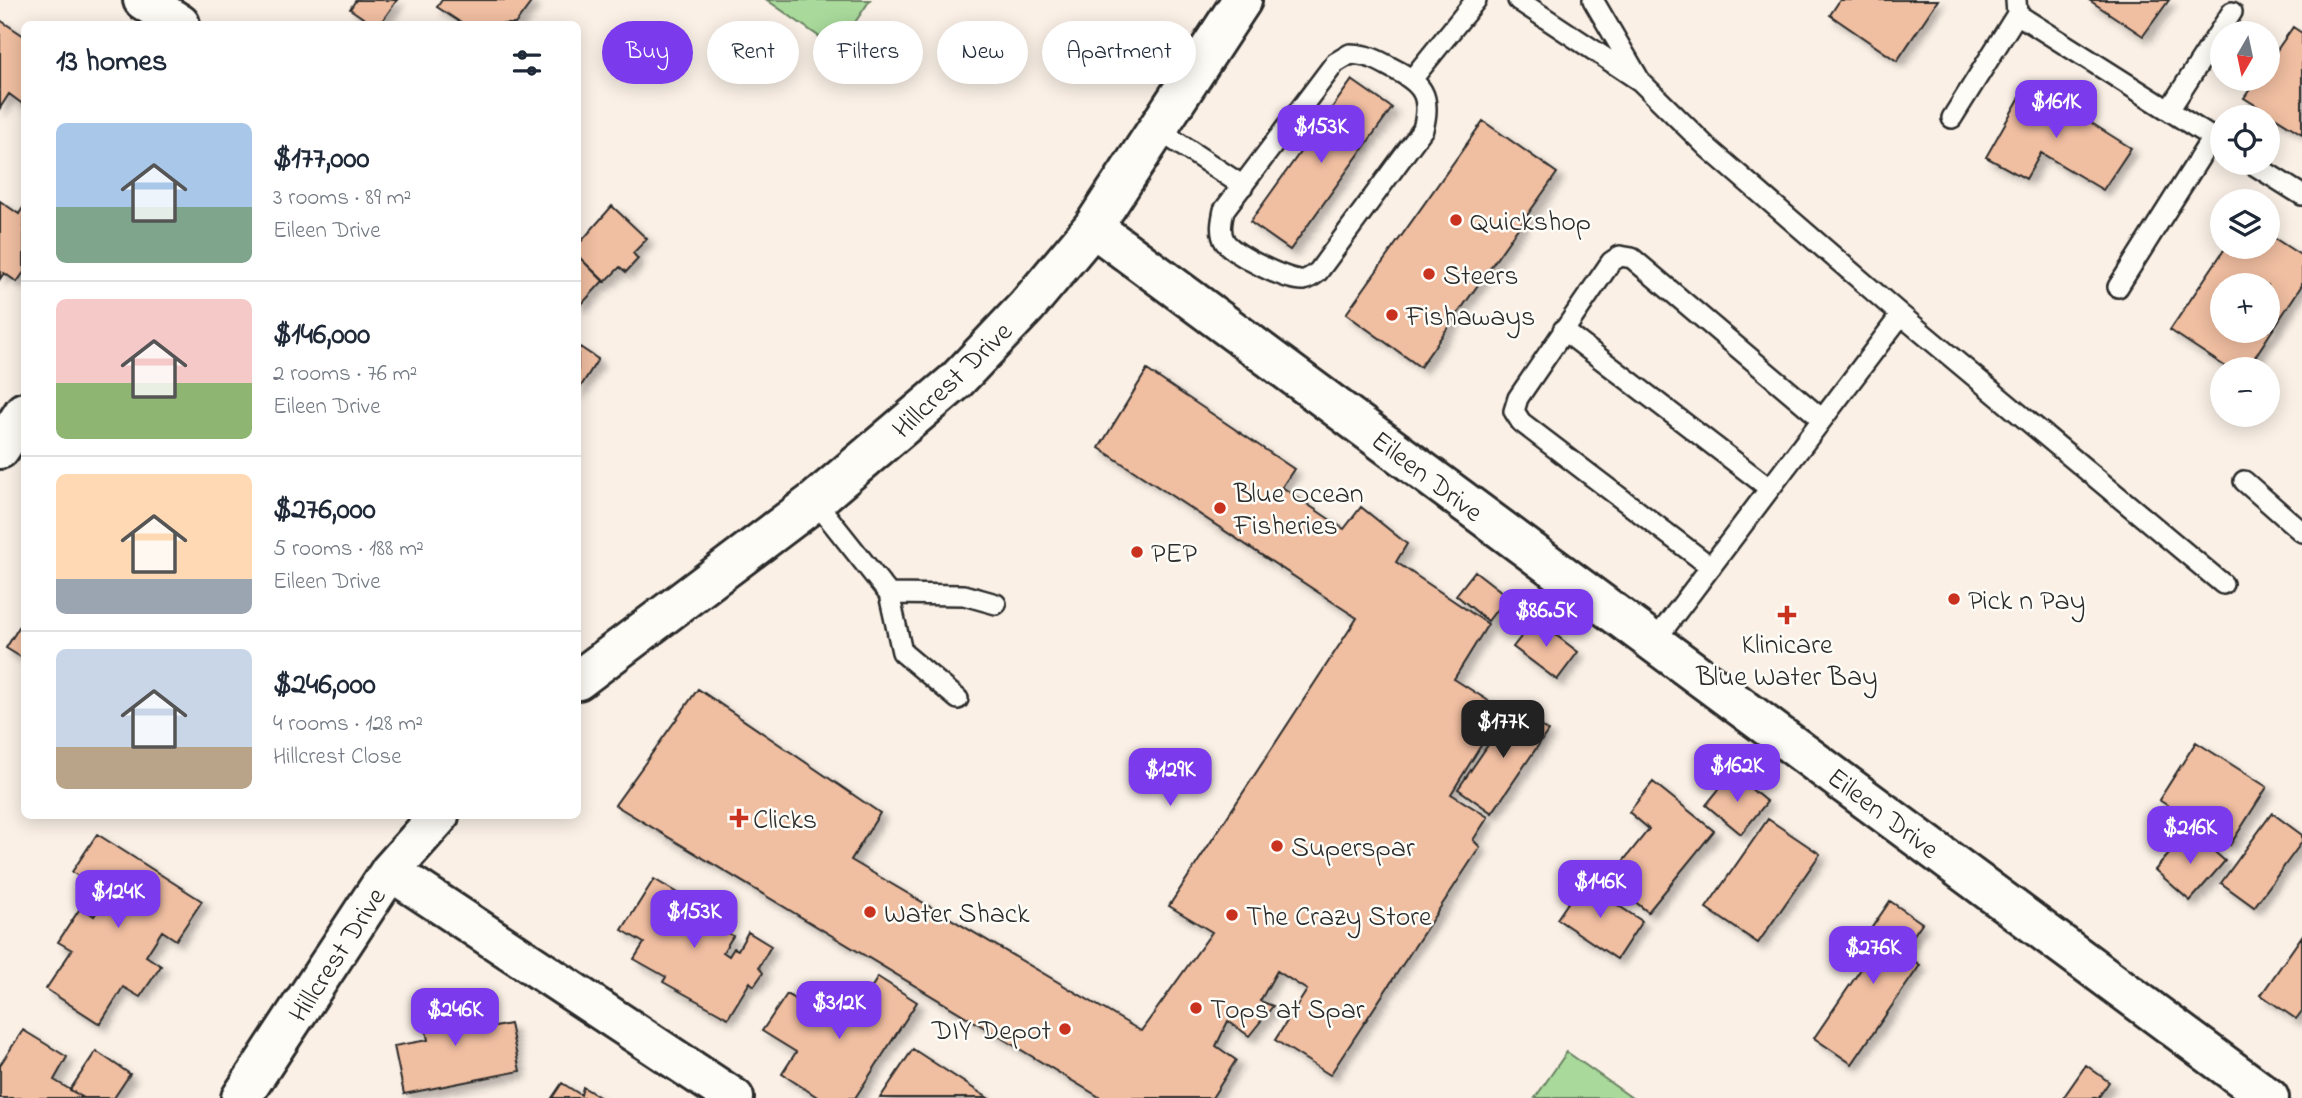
<!DOCTYPE html>
<html lang="en">
<head>
<meta charset="utf-8">
<style>
	body { margin:0; font-family:"Indie Flower",sans-serif; background:#f2f2f3; color:#1f2937; height:100vh; display:flex; flex-direction:column; font-size:26px; white-space:nowrap }
	* { box-sizing:border-box; margin:0 }
	p { font-size:23px; color:#747a83 }
	.icon { flex:none; width:38px; height:38px; fill:none; stroke:currentColor; stroke-width:2; stroke-linecap:round; stroke-linejoin:round }
	.map { position:relative; flex:1; overflow:hidden }
	.details { position:absolute; left:21px; top:21px; width:560px; height:798px; display:flex; flex-direction:column; background:#fff; border-radius:10px; box-shadow:0 4px 18px #0003 }
	.details>* { flex:none }
	.guide { position:absolute; left:602px; top:21px; width:665px; height:63px; display:flex; gap:14px }
	.needle { width:46px; rotate:189deg }
	.tools { position:absolute; left:2210px; top:21px; display:grid; gap:14px }
	.tools a { display:grid; place-items:center; width:70px; height:70px; border-radius:50%; background:#fff; box-shadow:0 4px 18px #0003; font-size:35px }
	.price { position:absolute; translate:-50% -60px; padding:0 16px; border-radius:14px; background:#7c3aed; color:#fff; font-size:23px; line-height:46px; filter:drop-shadow(0 2px 4px #0008) }
	.price::after { content:''; position:absolute; left:50%; top:42px; width:21px; height:16px; margin-left:-10px; background:inherit; clip-path:polygon(0 0,100% 0,50% 100%) }
	.price.selected { background:#222; color:#fff }
	ul { padding:0; list-style:none }
	li { display:flex; align-items:center; gap:21px; height:175px; padding:0 35px }
	li+li { border-top:2px solid #e0e1e3 }
	li span { display:grid; place-items:center; flex:none; width:196px; height:140px; border-radius:10px; color:#555 }
	li>.icon { margin-inline-start:auto }
	span .icon { width:84px; height:84px; fill:#fffc; stroke-width:1 }
	li b { font-size:30px }
	h2 { display:flex; justify-content:space-between; align-items:center; height:84px; padding:0 35px; font-size:30px }
	.chip { padding:0 24px; border-radius:32px; background:#fff; box-shadow:0 4px 18px #0003; font-size:24px; line-height:63px }
	.chip.selected { background:#7c3aed; color:#fff }
	.map>svg:first-child { display:block }
</style>
</head>
<body>
<div class="map">
<svg width="2302" height="1098" viewBox="0 0 2302 1098">
	<defs>
		<filter id="shadow"><feDropShadow dx="6" dy="6" stdDeviation="3.5" flood-color="#0004"/></filter>
	</defs>
	<rect width="100%" height="100%" fill="#faf0e6"/>
	<filter id="ink" filterUnits="userSpaceOnUse"><feTurbulence type="fractalNoise" baseFrequency=".0143" numOctaves="2"/><feDisplacementMap in="SourceGraphic" scale="14" xChannelSelector="R" yChannelSelector="G"/><feConvolveMatrix kernelMatrix="1 2 1 2 8 2 1 2 1" color-interpolation-filters="sRGB"/></filter>
	<g filter="url(#ink)">
		<path fill="#a9da9b" stroke="#6a8263" stroke-width="2" d="M767 0H870L837 49Z
			M1567 1052 1632 1098H1535Z"/>
		<path fill="#f0bea1" stroke="#2b2b2b" stroke-width="2" fill-rule="evenodd" filter="url(#shadow)" d="M356 0H397L380 24H372L350 9Z
			M442 0H533L515 24H463L437 7Z
			M1840 0H1938L1897 61 1830 15Z
			M2089 0H2169L2143 36Z
			M0 20 24 36V105L9 94 0 108Z
			M2293 27 2302 33V134L2244 98 2257 79H2268V63Z
			M1352 80 1392 108 1290 250 1250 222Z
			M2028 83 2131 148 2103 190 2041 153 2026 179 1986 157Z
			M1483 121 1557 173 1420 367 1346 314Z
			M0 201 19 214 24 206V272L17 282 4 273 0 279Z
			M612 206 647 239 633 253 638 259 626 272 620 267 605 282 578 256V245Z
			M2268 234 2302 256V285L2247 369H2229L2170 330 2226 247H2268ZM2222 285H2268V331H2222Z
			M578 256 603 281 580 306 578 303Z
			M580 347 598 359 578 391V350Z
			M1147 370 1294 469 1282 487 1344 529 1361 507 1407 544 1396 562 1488 624 1454 679 1503 710 1451 794 1488 817 1473 840 1480 847 1330 1075 1275 1040 1307 990 1277 971 1260 1001 1273 1006 1249 1036 1228 1021 1216 1046 1236 1060 1212 1098H1101L615 805 698 689 880 813 851 860 1141 1031 1212 932 1169 906 1357 618 1099 448Z
			M1475 571 1507 596 1488 621 1456 595Z
			M24 619V659L6 648Z
			M1535 619 1578 652 1557 680 1513 647Z
			M1514 707 1548 731 1492 813 1458 789Z
			M2196 742 2267 787 2230 845 2159 800Z
			M1732 773 1767 802 1741 834 1706 805Z
			M1653 782 1714 831 1648 912 1608 880 1649 829 1629 812Z
			M2272 813 2302 835V842L2254 907 2221 883Z
			M1768 819 1820 854 1758 943 1706 908Z
			M2190 830 2225 861 2190 901 2155 870Z
			M97 834 202 901 176 940 162 931 146 956 161 966 140 997 123 987 100 1024 46 989 72 950 58 942 81 907 94 916 108 895 72 872Z
			M654 879 712 914 708 921 733 936 723 952 729 956 734 948 738 950 748 932 771 946 759 967 763 973 754 986 750 982 728 1018 663 982 666 977 634 959 644 943 622 930Z
			M1582 882 1642 921 1617 959 1557 919Z
			M1890 901 1922 923 1902 952 1920 965 1852 1064 1814 1038 1880 941 1864 939Z
			M2302 936V1011L2296 1019 2261 995Z
			M878 977 917 1002 855 1098H819L782 1074 796 1052 762 1031 787 994 836 1025 850 1004 858 1009Z
			M472 992 480 1030 510 1024 520 1071 404 1094 394 1046 428 1040 420 1002Z
			M23 1030 67 1057 54 1080 84 1098H0V1065Z
			M913 1049 988 1098H880Z
			M96 1051 130 1074 114 1098H84L70 1090Z
			M2086 1065 2109 1082 2098 1098H2063Z
			M562 1083 581 1095 583 1087 601 1098H552Z"/>
		<g fill="none" stroke-linecap="round" stroke-linejoin="round">
			<g stroke="#2b2b2b" stroke-width="24">
				<path id="lane" d="M1518 0 1640 81 1708 148 1901 315 2223 584
					M1593 0 1638 77
					M2016 0 2017 14 2222 144
					M1350 54C1368 55 1376 59 1392 68 1422 83 1432 95 1423 129L1318 272C1314 275 1309 279 1304 280 1288 282 1235 255 1225 242 1219 232 1222 220 1224 210L1335 63Z
					M1413 78 1476 0
					M2169 110 2232 12
					M1952 118 2017 14
					M1157 129 1243 186
					M2251 163 2302 195
					M2118 287 2212 138
					M1563 330 1769 488
					M2244 481 2302 532
					M815 501 889 594 902 652 958 699
					M1711 567 1521 422 1514 411 1518 398 1611 262 1620 256 1632 258 1822 419
					M889 594 964 595 996 604
					M1654 642 1901 315"/>
			</g>
			<g stroke="#2b2b2b" stroke-width="44">
				<path id="street" d="M143 0 180 24
					M1093 227 2269 1098
					M0 449 24 412
					M578 680 815 501 956 381 1027 306 1093 227 1242 0
					M390 871 734 1098
					M241 1098 390 871 439 816"/>
			</g>
			<use href="#lane" stroke="#fdfcf7" stroke-width="19"/>
			<use href="#street" stroke="#fdfcf7" stroke-width="38"/>
		</g>
	</g>
	<g fill="#c8321e" stroke="#fdfcf7" stroke-width="2.5">
		<circle cx="1456" cy="220" r="7"/>
		<circle cx="1429" cy="274" r="7"/>
		<circle cx="1392" cy="315" r="7"/>
		<circle cx="1220" cy="508" r="7"/>
		<circle cx="1137" cy="552" r="7"/>
		<circle cx="1954" cy="599" r="7"/>
		<path d="M1783.5 604.5h7v7h7v7h-7v7h-7v-7h-7v-7h7z"/>
		<path d="M735.5 807.5h7v7h7v7h-7v7h-7v-7h-7v-7h7z"/>
		<circle cx="1277" cy="846" r="7"/>
		<circle cx="870" cy="912" r="7"/>
		<circle cx="1232" cy="915" r="7"/>
		<circle cx="1196" cy="1008" r="7"/>
		<circle cx="1065" cy="1029" r="7"/>
	</g>
	<g text-anchor="middle" stroke-width="5" stroke-linejoin="round" paint-order="stroke">
		<g font-size="28" fill="#2b2b2b" stroke="#fdfcf7" text-anchor="start">
			<text x="1470" y="230">Quickshop</text>
			<text x="1443" y="284">Steers</text>
			<text x="1406" y="325">Fishaways</text>
			<text x="1234" y="502">Blue Ocean<tspan x="1234" dy="32">Fisheries</tspan></text>
			<text x="1151" y="562">PEP</text>
			<text x="1968" y="609">Pick n Pay</text>
			<text x="1787" y="653" text-anchor="middle">Klinicare<tspan x="1787" dy="32">Blue Water Bay</tspan></text>
			<text x="753" y="828">Clicks</text>
			<text x="1291" y="856">Superspar</text>
			<text x="884" y="922">Water Shack</text>
			<text x="1246" y="925">The Crazy Store</text>
			<text x="1210" y="1018">Tops at Spar</text>
			<text x="1051" y="1039" text-anchor="end">DIY Depot</text>
		</g>
		<g font-size="28" fill="#2b2b2b" stroke="#fdfcf7">
			<text transform="translate(951 379) rotate(-44)" y="10">Hillcrest Drive</text>
			<text transform="translate(1428 475) rotate(37)" y="10">Eileen Drive</text>
			<text transform="translate(1884 812) rotate(37)" y="10">Eileen Drive</text>
			<text transform="translate(336 954) rotate(-57)" y="10">Hillcrest Drive</text>
		</g>
	</g>
</svg>
<div class="tools">
<a><svg class="needle" viewBox="-14 -14 28 28"><path d="M0-13l5 13h-10z" fill="#e53935"/><path d="M0 13l5-13h-10z" fill="#747a83"/></svg></a>
<a><svg class="icon" aria-label="locate" viewBox="0 0 24 24"><circle cx="12" cy="12" r="6"/><path d="M12 2v4M12 18v4M2 12h4M18 12h4"/></svg></a>
<a><svg class="icon" aria-label="layers" viewBox="0 0 24 24"><path d="M12 4l9 5-9 5-9-5zM3 14l9 5 9-5"/></svg></a>
<a>+</a>
<a>−</a>
</div>
<b class="price" style="left:2056px;top:140px">$161K</b>
<b class="price" style="left:1321px;top:165px">$153K</b>
<b class="price" style="left:1546px;top:649px">$86.5K</b>
<b class="price selected" style="left:1503px;top:760px">$177K</b>
<b class="price" style="left:1737px;top:804px">$162K</b>
<b class="price" style="left:1170px;top:808px">$129K</b>
<b class="price" style="left:2190px;top:866px">$216K</b>
<b class="price" style="left:1600px;top:920px">$146K</b>
<b class="price" style="left:118px;top:930px">$124K</b>
<b class="price" style="left:694px;top:950px">$153K</b>
<b class="price" style="left:1873px;top:986px">$276K</b>
<b class="price" style="left:839px;top:1041px">$312K</b>
<b class="price" style="left:455px;top:1048px">$246K</b>
<div class="guide">
<a class="chip selected">Buy</a>
<a class="chip">Rent</a>
<a class="chip">Filters</a>
<a class="chip">New</a>
<a class="chip">Apartment</a>
</div>
<section class="details">
<h2>13 homes<svg class="icon" aria-label="filters" viewBox="0 0 24 24"><path d="M4 7h16M4 17h16"/><circle cx="9" cy="7" r="2"/><circle cx="15" cy="17" r="2"/></svg></h2>
<ul>
<li><span style="background:linear-gradient(#a9c7e8 60%,#7fa58c 0)"><svg class="icon" aria-label="home" viewBox="0 0 24 24"><path d="M3 11l9-7 9 7M6 9v11h12V9"/></svg></span><div><b>$177,000</b><p>3 rooms · 89 m²</p><p>Eileen Drive</p></div></li>
<li><span style="background:linear-gradient(#f6c9c9 60%,#8fb573 0)"><svg class="icon" aria-label="home" viewBox="0 0 24 24"><path d="M3 11l9-7 9 7M6 9v11h12V9"/></svg></span><div><b>$146,000</b><p>2 rooms · 76 m²</p><p>Eileen Drive</p></div></li>
<li><span style="background:linear-gradient(#ffd9b3 75%,#9aa5b1 0)"><svg class="icon" aria-label="home" viewBox="0 0 24 24"><path d="M3 11l9-7 9 7M6 9v11h12V9"/></svg></span><div><b>$276,000</b><p>5 rooms · 188 m²</p><p>Eileen Drive</p></div></li>
<li><span style="background:linear-gradient(#c9d6e8 70%,#b9a48a 0)"><svg class="icon" aria-label="home" viewBox="0 0 24 24"><path d="M3 11l9-7 9 7M6 9v11h12V9"/></svg></span><div><b>$246,000</b><p>4 rooms · 128 m²</p><p>Hillcrest Close</p></div></li>
</ul>
</section>
</div>
</body>
</html>
